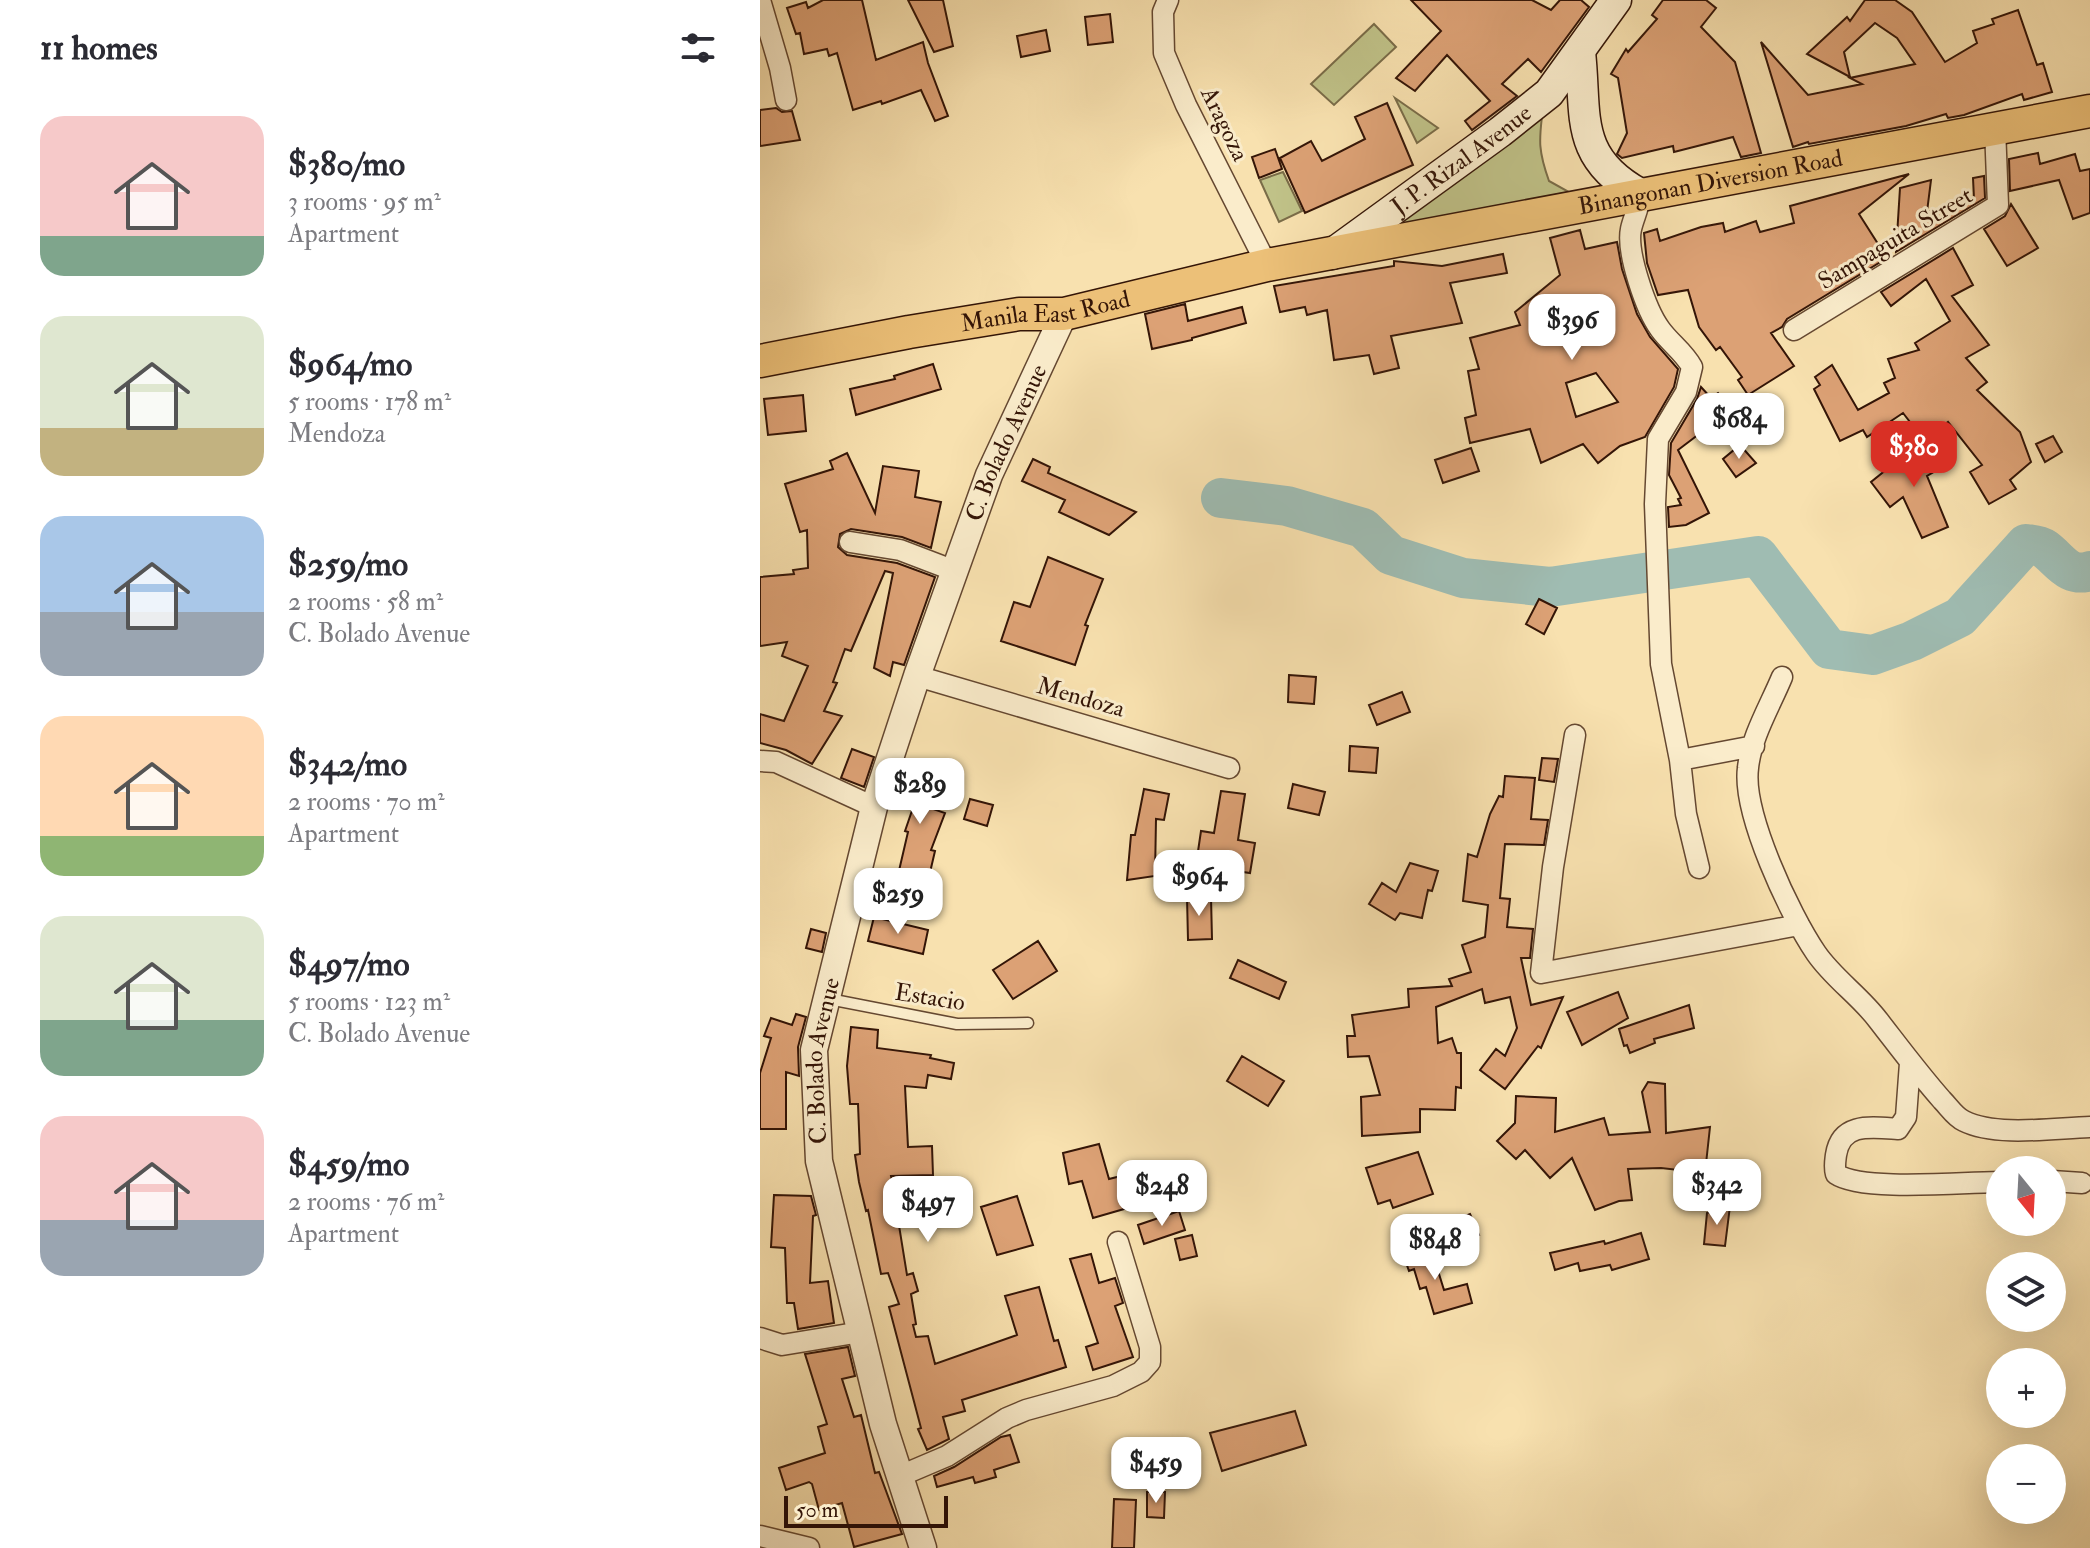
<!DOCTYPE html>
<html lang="en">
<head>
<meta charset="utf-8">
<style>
	body { margin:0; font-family:"IM FELL Double Pica",serif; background:#f2f2f3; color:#2b2b33; height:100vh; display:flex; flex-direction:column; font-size:30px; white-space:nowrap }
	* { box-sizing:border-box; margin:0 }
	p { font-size:26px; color:#7c7c81 }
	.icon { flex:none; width:44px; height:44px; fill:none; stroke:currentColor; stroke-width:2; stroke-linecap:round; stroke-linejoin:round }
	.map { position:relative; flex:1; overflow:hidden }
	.side { display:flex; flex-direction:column; background:#fff; width:760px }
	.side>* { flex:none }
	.needle { width:52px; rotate:162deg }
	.buttons { position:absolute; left:1226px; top:1156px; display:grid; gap:16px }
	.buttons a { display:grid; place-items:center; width:80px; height:80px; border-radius:50%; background:#fff; box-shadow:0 8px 32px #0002; font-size:40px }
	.scale { position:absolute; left:24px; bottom:20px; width:164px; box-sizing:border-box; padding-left:8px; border:4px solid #341507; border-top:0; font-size:22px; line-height:28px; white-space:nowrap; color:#341507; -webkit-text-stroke:6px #faeccb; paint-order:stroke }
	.price { position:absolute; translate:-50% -68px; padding:0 18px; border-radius:16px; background:#fff; color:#222; font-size:26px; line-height:52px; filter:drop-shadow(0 2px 4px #0008) }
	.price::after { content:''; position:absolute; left:50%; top:48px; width:24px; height:18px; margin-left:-12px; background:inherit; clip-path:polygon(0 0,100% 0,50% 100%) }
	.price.current { background:#d93025; color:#fff }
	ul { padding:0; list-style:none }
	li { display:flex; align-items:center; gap:24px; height:200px; padding:0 40px }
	li span { display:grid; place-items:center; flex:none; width:224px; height:160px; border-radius:24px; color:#555 }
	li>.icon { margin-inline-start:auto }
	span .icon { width:96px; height:96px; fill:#fffc; stroke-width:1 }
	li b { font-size:34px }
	h2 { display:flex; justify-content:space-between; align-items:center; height:96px; padding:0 40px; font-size:34px }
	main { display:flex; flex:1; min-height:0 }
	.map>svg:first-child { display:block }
</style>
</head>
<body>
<main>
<section class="side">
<h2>11 homes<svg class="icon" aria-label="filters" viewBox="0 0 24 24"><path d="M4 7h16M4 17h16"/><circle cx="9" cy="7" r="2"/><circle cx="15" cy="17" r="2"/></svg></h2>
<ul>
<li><span style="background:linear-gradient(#f6c9c9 75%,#7fa58c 0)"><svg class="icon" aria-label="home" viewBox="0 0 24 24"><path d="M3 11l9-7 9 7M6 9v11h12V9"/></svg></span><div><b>$380/mo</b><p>3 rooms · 95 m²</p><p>Apartment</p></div></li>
<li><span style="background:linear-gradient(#dfe7d0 70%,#c2b280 0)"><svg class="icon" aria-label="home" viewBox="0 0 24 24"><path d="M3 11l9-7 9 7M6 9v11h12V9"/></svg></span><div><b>$964/mo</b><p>5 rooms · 178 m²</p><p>Mendoza</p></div></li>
<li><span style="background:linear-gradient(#a9c7e8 60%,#9aa5b1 0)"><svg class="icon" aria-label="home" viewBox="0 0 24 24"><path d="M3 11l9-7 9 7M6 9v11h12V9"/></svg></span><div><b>$259/mo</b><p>2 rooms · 58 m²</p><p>C. Bolado Avenue</p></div></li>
<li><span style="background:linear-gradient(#ffd9b3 75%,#8fb573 0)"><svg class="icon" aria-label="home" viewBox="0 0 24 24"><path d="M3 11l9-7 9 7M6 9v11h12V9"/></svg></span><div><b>$342/mo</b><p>2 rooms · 70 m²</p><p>Apartment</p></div></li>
<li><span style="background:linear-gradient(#dfe7d0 65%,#7fa58c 0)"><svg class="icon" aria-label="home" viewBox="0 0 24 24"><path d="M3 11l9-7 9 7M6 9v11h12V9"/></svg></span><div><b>$497/mo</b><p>5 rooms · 123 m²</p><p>C. Bolado Avenue</p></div></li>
<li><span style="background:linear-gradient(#f6c9c9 65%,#9aa5b1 0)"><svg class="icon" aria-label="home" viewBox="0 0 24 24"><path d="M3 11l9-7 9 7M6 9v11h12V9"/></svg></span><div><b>$459/mo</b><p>2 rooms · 76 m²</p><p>Apartment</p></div></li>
</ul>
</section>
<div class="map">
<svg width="1330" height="1548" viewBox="0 0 1330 1548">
	<rect width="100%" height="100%" fill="#f8e1af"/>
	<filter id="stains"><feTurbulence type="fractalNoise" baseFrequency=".0025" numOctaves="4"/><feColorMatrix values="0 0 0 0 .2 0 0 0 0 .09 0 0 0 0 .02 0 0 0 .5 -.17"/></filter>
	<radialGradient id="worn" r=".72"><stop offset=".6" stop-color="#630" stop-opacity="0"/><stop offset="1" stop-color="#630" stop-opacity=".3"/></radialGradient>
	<path fill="#c0c288" stroke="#7a6c48" stroke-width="2" d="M614 24 636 47 574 105 551 84Z
		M784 96C781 135 775 142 789 181L809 192 602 235Z
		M635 98 678 128 657 143Z
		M523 172 542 211 519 222 500 180Z"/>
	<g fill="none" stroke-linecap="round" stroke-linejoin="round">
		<path stroke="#9fbcb2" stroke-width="40" d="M461 498 527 506 603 528 631 555 703 578 790 587 998 556 1069 649 1113 655 1152 641 1200 617 1266 544C1273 545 1279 545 1285 549 1300 560 1308 578 1330 571"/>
	</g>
	<path fill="#dca175" stroke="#341507" stroke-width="2" fill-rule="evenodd" d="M63 0H102L116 60 163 42 168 63 188 116 175 121 161 90 122 104 121 101 93 110 77 53 69 56 67 49 44 54 40 33 36 34 27 8 46 2 48 8Z
		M148 0H183L193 46 174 52Z
		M651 0H772L791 10 800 0H821L829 7 781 72 768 59 742 84 757 96 712 130 705 121 730 101 687 55 655 91 636 78 681 31Z
		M903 0H946L956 8 941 27 975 62 1001 153 981 157 973 137 914 152 913 146 862 158 857 154 867 133 858 78 851 74 866 49 868 52 897 19 892 15Z
		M1105 0H1135L1152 12 1185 62 1217 43 1213 31 1234 24 1232 19 1258 10 1277 65 1283 63 1292 92 1264 100 1262 94 1204 115 1188 118 1186 114 1146 126 1049 144 1048 142 1033 147 1001 42 1048 95 1102 84 1090 78 1155 64 1137 38 1115 23 1084 52 1090 77 1047 54 1087 17 1090 21Z
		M350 14 353 42 328 45 325 17Z
		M286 30 290 51 261 57 257 36Z
		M627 103 653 165 545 213 520 158 551 141 562 161 605 139 595 117Z
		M16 108 22 112 32 111 40 140 0 146V110Z
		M515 149 522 169 499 178 492 157Z
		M1278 153 1280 164 1315 154 1320 171 1330 169V213L1313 219 1299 180 1250 191 1249 159Z
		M1149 174 1099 214 1127 258 1027 319 1022 327 1011 333 1034 366 988 395 978 380 982 377 960 347 956 350 939 327 928 290 898 295 887 263 884 233 897 229 900 241 941 227 963 223 965 232 996 221 1000 232 1034 223 1030 206Z
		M1224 176 1225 198 1136 252 1140 188 1171 180 1167 212 1214 199 1213 178Z
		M1251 204 1278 248 1247 266 1224 229 1245 216Z
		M820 230 825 249 857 242 862 269 877 314 890 337 918 369 914 387 885 437 860 446 838 463 823 444 781 463 770 429 710 443 705 418 716 415 708 371 719 369 710 338 760 325 755 312 800 275 790 238ZM836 373 858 402 816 417 806 383Z
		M1193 248 1213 285 1192 296 1229 345 1206 358 1227 382 1217 390 1260 432 1271 462 1250 480 1256 489 1229 504 1210 472 1222 465 1188 422 1164 440 1143 413 1107 437 1103 430 1080 441 1054 389 1060 385 1055 377 1072 365 1098 410 1129 393 1124 383 1135 378 1128 359 1159 350 1155 343 1190 321 1166 279 1131 306 1121 292Z
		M743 254 747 273 690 283 702 323 631 336 639 368 614 374 609 355 574 360 567 310 547 315 545 307 520 312 514 286 634 266V261L682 266Z
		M425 304 428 321 482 307 486 323 432 338V340L392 349 385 314Z
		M173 364 181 389 96 415 90 389 135 379 134 376Z
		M941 387 951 398 958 393 968 404V412L918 450 949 513 926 525 909 527 908 507 921 505 918 499 921 498 909 475 911 443 937 399Z
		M43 395 46 431 8 435 4 399Z
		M1293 436 1302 452 1285 462 1276 444Z
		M1164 443 1179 469 1167 476 1188 527 1162 538 1143 497 1130 507 1111 482 1142 457Z
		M980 445 996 463 976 477 963 459Z
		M711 448 719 471 683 483 675 460Z
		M87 453 115 513 123 466 159 471 155 497 181 502 171 548 142 537 91 529 80 534 78 547 87 555 137 563 175 577 144 665 133 662 130 676 114 668 133 573 125 571 91 651 85 649 73 682 77 683 64 711 82 716 52 764 26 750 0 743V714L24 721 48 666 22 656 27 642 0 646V577L34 574 33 570 48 568 47 530 40 532 25 484 73 469 70 461Z
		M273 459 290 467 288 473 376 512 349 535 299 512 305 500 262 481Z
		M288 557 343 579 325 625 328 626 315 665 241 641 254 602 270 607Z
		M779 599 797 608 784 634 766 624Z
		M529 675 556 677 554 704 528 702Z
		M642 692 650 712 617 725 609 705Z
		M590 746 618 748 616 773 589 771Z
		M92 749 114 757 104 787 81 778Z
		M782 758 798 759 794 782 779 780Z
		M144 768 180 782 170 808 185 813 171 850 175 851 168 881 138 875 148 832 145 831 157 796 137 788Z
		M745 776 775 778 771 819 788 820 784 845 745 844 740 898 750 899 747 927 773 929 770 958H761L771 1005 803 997 781 1048 778 1046 745 1089 720 1070 736 1049 745 1056 757 1028 750 997 725 1003 722 989 676 1007 678 1043 692 1038 697 1053H701V1088L696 1087 695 1110 660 1109V1132L602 1136 601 1097 620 1095 609 1056 588 1057 587 1036H595L592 1015 649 1007 648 989 692 986 689 979 711 972 702 945 725 937 728 905 703 901 708 854 717 857 730 814 739 796 743 797Z
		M533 784 565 792 559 815 528 808Z
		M384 789 409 794 404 820 396 819 395 876 367 880 371 835H375Z
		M461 791 485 794 478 840 495 843 490 873 436 865 441 831 454 833Z
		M210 799 233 805 227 826 204 819Z
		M650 863 678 871 672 891 668 890 662 918 640 913 635 920 609 904 622 883 636 892Z
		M427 897H451L452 939 428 940Z
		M114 917 168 930 163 954 108 941Z
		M51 929 66 933 62 952 46 948Z
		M278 941 297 971 253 999 233 970Z
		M478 960 526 982 519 999 470 978Z
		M858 992 868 1018 822 1045 807 1012Z
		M929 1005 934 1028 894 1039 895 1043 870 1053 867 1045 864 1046 859 1029Z
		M36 1014 46 1017 38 1047 39 1076 26 1072V1129H0V1073L11 1038 4 1036 11 1018 32 1025Z
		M91 1027 118 1030 117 1048 171 1055 170 1058 194 1063 191 1079 168 1075 166 1088 145 1086 148 1147 172 1146 173 1175 131 1176 147 1275 153 1273 158 1291 151 1294 156 1324 153 1325 156 1337 168 1336 175 1364 257 1335 245 1296 279 1287 294 1341 298 1340 306 1367 202 1400 205 1411 183 1417 189 1439 167 1450 158 1429 161 1428 129 1307 139 1304 128 1273 121 1274 108 1210 106 1211 99 1182 95 1155 100 1154 98 1104H90L87 1066Z
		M482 1056 524 1081 508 1106 467 1081Z
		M888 1082 905 1084 906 1133 950 1127 945 1173 901 1168 868 1169 872 1200 859 1201 835 1210 812 1158 790 1178 765 1150 756 1159 737 1141 755 1123 756 1096 796 1098 795 1132 844 1118 849 1135 890 1132 882 1092Z
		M339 1144 349 1179 361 1176 371 1207 333 1218 322 1181 309 1184 303 1153Z
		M658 1152 673 1194 633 1208 630 1200 618 1204 606 1168Z
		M14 1195 51 1196 56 1215 53 1216 50 1283 68 1281 74 1323 38 1329 34 1303H27L25 1248 11 1247Z
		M257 1196 273 1245 237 1255 221 1207Z
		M970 1206 965 1246 944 1244 947 1213Z
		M419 1211 425 1230 384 1244 378 1225Z
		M710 1214 719 1235 694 1243 687 1223Z
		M881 1233 889 1259 852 1270 850 1265 820 1271 818 1263 795 1270 790 1253 844 1241 845 1244Z
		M432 1235 437 1256 420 1260 415 1239Z
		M670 1245 684 1290 707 1284 712 1303 674 1314 666 1287 660 1289 654 1269 649 1271 643 1254Z
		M331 1254 339 1283 355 1278 363 1303 355 1306 373 1357 333 1370 326 1347 338 1343 310 1259Z
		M88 1347 95 1376 82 1379 94 1417 101 1415 115 1473 119 1472 142 1534 94 1547 82 1503 59 1510 52 1484 49 1482 26 1490 19 1468 65 1453 58 1427 67 1424 45 1354Z
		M535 1411 546 1445 462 1471 450 1433Z
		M250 1435 259 1462 234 1470 236 1477 215 1483 213 1477 177 1487 174 1476 194 1467 241 1437Z
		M387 1492H405L404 1518 387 1517Z
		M354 1499 376 1500 374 1548H352Z"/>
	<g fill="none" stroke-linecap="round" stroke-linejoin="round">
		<g stroke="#654831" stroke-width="13">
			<path id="service" d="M69 999 197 1024 268 1023"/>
		</g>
		<g stroke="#654831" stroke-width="23">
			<path id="minor" d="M0 0 20 68 26 100
				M408 0 403 12 404 53 426 105 507 265
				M880 194C879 209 874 216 871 229 866 252 886 310 900 329 910 343 924 352 932 367L926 392 898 439 895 504 901 664 920 760 926 814 939 868
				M1034 330 1238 205 1235 128
				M90 542 140 550 195 571
				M157 676 469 768
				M1022 677C1010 706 991 737 988 768 982 813 1030 915 1056 953 1073 978 1100 996 1118 1020 1139 1047 1159 1074 1182 1100 1189 1107 1195 1117 1204 1121 1236 1137 1294 1128 1330 1127
				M815 735 793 867 781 973 1039 925
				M920 760 994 746
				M0 761 16 762 114 807
				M1150 1063 1146 1117 1138 1129C1111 1127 1081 1122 1076 1155 1075 1163 1074 1167 1076 1174 1102 1192 1205 1182 1240 1182
				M1292 1181 1322 1183
				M0 1338 22 1345 101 1332
				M140 1476 187 1456 247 1418 266 1410 353 1386 381 1372 390 1362V1347L358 1242
				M0 1536 49 1548"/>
		</g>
		<g stroke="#654831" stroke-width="29">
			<g id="tertiary">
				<path id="s1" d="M163 1548 123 1424 59 1161 54 1050 114 807 157 676 229 475 304 314"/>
			</g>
		</g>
		<g stroke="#341507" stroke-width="33">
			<g id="secondary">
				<path d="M820 52C827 115 813 157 880 194"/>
				<path id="s2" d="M572 254 740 132 789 93 856 0"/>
			</g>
		</g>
		<g stroke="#341507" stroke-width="35">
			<g id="primary">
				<path id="s3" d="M0 361 149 332 259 314H304L507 265 1330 111"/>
			</g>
		</g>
		<use href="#service" stroke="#faeccb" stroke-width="10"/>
		<use href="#minor" stroke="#faeccb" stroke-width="20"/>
		<use href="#tertiary" stroke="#faeccb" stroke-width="26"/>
		<use href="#secondary" stroke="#faeccb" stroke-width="30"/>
		<use href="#primary" stroke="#ecc078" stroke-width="32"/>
	</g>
	<g text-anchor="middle" stroke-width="6" stroke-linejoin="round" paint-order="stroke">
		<g font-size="24" fill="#341507" stroke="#faeccb">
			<text transform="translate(465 124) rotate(64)" y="8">Aragoza</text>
			<text dy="8" stroke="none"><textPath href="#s2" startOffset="160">J. P. Rizal Avenue</textPath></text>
			<text dy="8" stroke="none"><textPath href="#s3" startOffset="968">Binangonan Diversion Road</textPath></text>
			<text transform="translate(1135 238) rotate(-31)" y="8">Sampaguita Street</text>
			<text dy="8" stroke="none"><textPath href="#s3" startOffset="290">Manila East Road</textPath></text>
			<text dy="8" stroke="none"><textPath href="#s1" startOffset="1150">C. Bolado Avenue</textPath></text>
			<text transform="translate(321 697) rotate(16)" y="8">Mendoza</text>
			<text transform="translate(170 997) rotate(9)" y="8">Estacio</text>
			<text dy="8" stroke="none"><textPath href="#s1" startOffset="502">C. Bolado Avenue</textPath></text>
		</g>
	</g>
	<rect width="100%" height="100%" filter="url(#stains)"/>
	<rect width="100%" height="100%" fill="url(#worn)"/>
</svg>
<div class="buttons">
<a><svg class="needle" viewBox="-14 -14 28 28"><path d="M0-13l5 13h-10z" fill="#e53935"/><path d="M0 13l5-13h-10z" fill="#7c7c81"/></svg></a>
<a><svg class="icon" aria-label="layers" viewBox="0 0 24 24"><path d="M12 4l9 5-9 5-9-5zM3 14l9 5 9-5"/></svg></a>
<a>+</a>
<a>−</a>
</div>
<div class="scale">50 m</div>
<b class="price" style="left:812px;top:362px">$396</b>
<b class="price" style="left:979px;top:461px">$684</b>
<b class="price current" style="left:1154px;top:489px">$380</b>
<b class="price" style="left:160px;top:826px">$289</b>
<b class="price" style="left:439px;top:918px">$964</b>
<b class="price" style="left:138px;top:936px">$259</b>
<b class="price" style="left:957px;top:1227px">$342</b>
<b class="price" style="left:402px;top:1228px">$248</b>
<b class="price" style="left:168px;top:1244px">$497</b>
<b class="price" style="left:675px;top:1282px">$848</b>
<b class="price" style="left:396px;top:1505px">$459</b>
</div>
</main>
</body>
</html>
